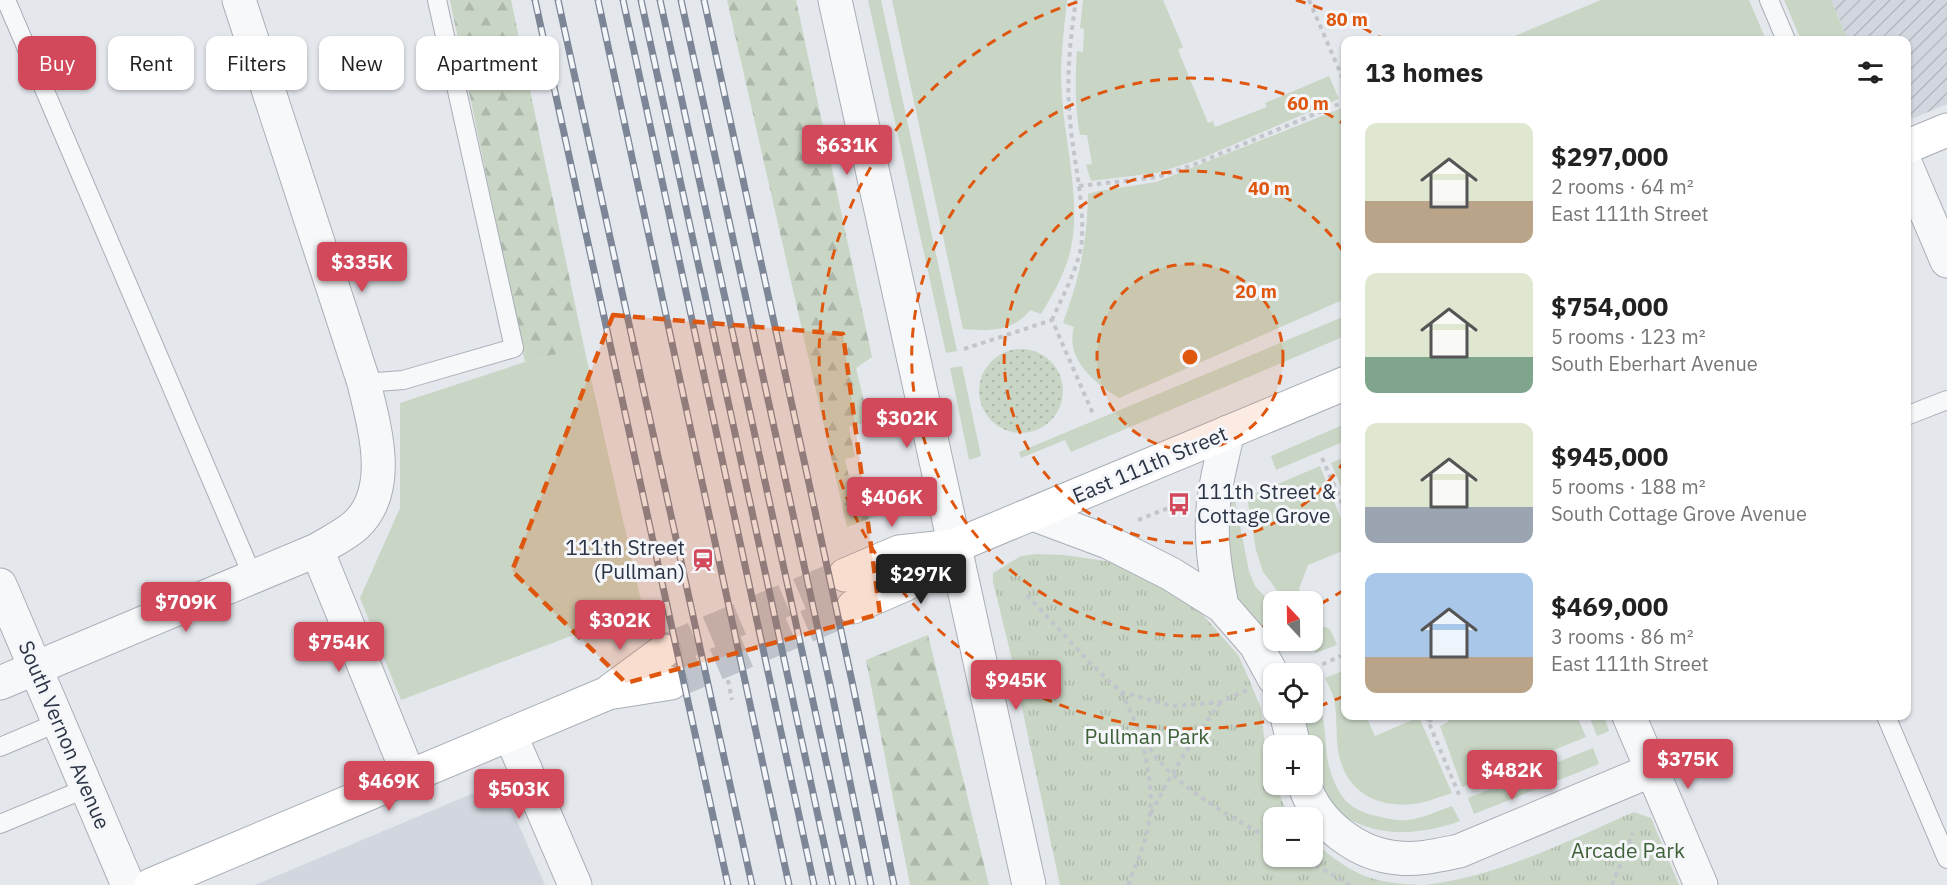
<!DOCTYPE html>
<html lang="en">
<head>
<meta charset="utf-8">
<style>
	body { margin:0; font-family:"IBM Plex Sans",sans-serif; background:#f2f2f2; color:#222; height:100vh; display:flex; flex-direction:column; font-size:22px; white-space:nowrap }
	* { box-sizing:border-box; margin:0 }
	p { font-size:20px; color:#767676 }
	.icon { flex:none; width:33px; height:33px; fill:none; stroke:currentColor; stroke-width:2; stroke-linecap:round; stroke-linejoin:round }
	.map { position:relative; flex:1; overflow:hidden }
	.sheet { position:absolute; left:1341px; top:36px; width:570px; height:684px; display:flex; flex-direction:column; background:#fff; border-radius:12px; box-shadow:0 2px 4px #0004 }
	.sheet>* { flex:none }
	.banner { position:absolute; left:18px; top:36px; width:570px; height:54px; display:flex; gap:12px }
	.needle { width:39px; rotate:338deg }
	.controls { position:absolute; left:1263px; top:591px; display:grid; gap:12px }
	.controls a { display:grid; place-items:center; width:60px; height:60px; border-radius:12px; background:#fff; box-shadow:0 2px 4px #0004; font-size:30px }
	.price { position:absolute; translate:-50% -51px; padding:0 14px; border-radius:6px; background:#d1495b; color:#fff; font-size:20px; line-height:39px; filter:drop-shadow(0 2px 3px #0008) }
	.price::after { content:''; position:absolute; left:50%; top:36px; width:18px; height:14px; margin-left:-9px; background:inherit; clip-path:polygon(0 0,100% 0,50% 100%) }
	.price.current { background:#222; color:#fff }
	ul { padding:0; list-style:none }
	li { display:flex; align-items:center; gap:18px; height:150px; padding:0 24px }
	li span { display:grid; place-items:center; flex:none; width:168px; height:120px; border-radius:12px; color:#555 }
	li>.icon { margin-inline-start:auto }
	span .icon { width:72px; height:72px; fill:#fffc; stroke-width:1 }
	li b { font-size:26px }
	h2 { display:flex; justify-content:space-between; align-items:center; height:72px; padding:0 24px; font-size:26px }
	.tag { padding:0 21px; border-radius:12px; background:#fff; box-shadow:0 2px 4px #0004; font-size:21px; line-height:54px }
	.tag.current { background:#d1495b; color:#fff }
	.map>svg:first-child { display:block }
</style>
</head>
<body>
<div class="map">
<svg width="1947" height="885" viewBox="0 0 1947 885">
	<defs>
		<pattern id="industrial-furrows" width="10" height="10" patternUnits="userSpaceOnUse" patternTransform="scale(1.5)"><rect width="10" height="10" fill="#d2d6de"/><path d="M-1 1l2-2M0 10L10 0M9 11l2-2" fill="none" stroke="#b4b8c0"/></pattern>
		<pattern id="forest-firs" width="22" height="20" patternUnits="userSpaceOnUse" patternTransform="scale(1.5)"><rect width="22" height="20" fill="#c9d6c5"/><path d="M5 1l3.5 6h-7zM16 11l3.5 6h-7z" fill="#adb8ab"/></pattern>
		<pattern id="park-tufts" width="24" height="20" patternUnits="userSpaceOnUse" patternTransform="scale(1.5)"><rect width="24" height="20" fill="#c9d6c5"/><path d="M3 7l-1-3M5 7V3M7 7l1-3M15 17l-1-3M17 17v-4M19 17l1-3" fill="none" stroke="#adb8ab"/></pattern>
		<pattern id="garden-dots" width="8" height="8" patternUnits="userSpaceOnUse" patternTransform="scale(1.5)"><rect width="8" height="8" fill="#c9d6c5"/><path d="M2 2h.1M6 6h.1" fill="none" stroke="#adb8ab" stroke-width="1.8" stroke-linecap="round"/></pattern>
	</defs>
	<rect width="100%" height="100%" fill="#e4e7ec"/>
	<path fill="#d2d6de" d="M500 782 545 885H255Z"/>
	<path fill="url(#industrial-furrows)" d="M1831 0H1947V104L1907 121 1906 40H1848Z"/>
	<path fill="#c9d6c5" d="M868 0H881L957 351 946 353Z
		M892 0H1067C1064 31 1059 65 1062 96 1065 146 1083 207 1069 256 1063 277 1052 296 1041 314L1030 310C1014 332 988 331 963 329Z
		M1083 0H1163L1183 47 1178 50 1208 123 1213 121 1215 127 1267 107 1265 103 1329 76 1339 99 1200 159 1157 173 1091 181 1086 165 1092 164 1087 135H1080C1075 111 1075 76 1077 51L1083 52 1084 29 1080 28Z
		M1601 0H1749L1766 40H1505Z
		M1784 0H1831L1848 40H1801Z
		M1342 108 1346 117 1345 299 1119 398C1094 383 1065 359 1074 327L1063 323C1080 276 1087 244 1088 194L1099 191 1156 182Z
		M1345 316V336L1071 452 1065 440 1021 458 1019 452Z
		M584 347 643 609 401 700 360 598 400 508V403L525 362Z
		M962 366 981 456 969 460 950 368Z
		M1345 424V441L1276 470 1271 456Z
		M1345 457V496L1331 463Z
		M1320 466 1345 529V550L1308 565 1299 589 1304 601H1285L1263 572 1256 550 1247 497Z
		M1235 500 1249 571 1255 586 1273 605V630L1264 633C1248 614 1230 591 1226 565 1224 545 1226 524 1226 504Z
		M1313 622 1330 629 1337 645 1315 653 1310 641 1312 640Z
		M1345 670 1346 716H1366L1375 736 1419 717 1452 793C1439 797 1425 803 1412 804 1374 808 1345 790 1338 751 1336 735 1337 720 1335 704 1334 695 1329 687 1325 678Z
		M1320 708C1327 727 1324 747 1329 766 1338 798 1349 811 1381 817 1389 819 1400 821 1408 820 1423 818 1438 811 1452 806L1460 821C1427 833 1387 838 1355 822 1342 816 1333 805 1325 793 1321 788 1316 783 1314 778 1310 770 1313 755 1312 746L1308 745 1300 714 1312 712 1313 710Z
		M1455 716H1577L1586 737 1462 787 1440 726 1448 722V719Z
		M1589 716H1604L1609 731 1597 736Z
		M1593 748 1599 764 1474 814 1468 798Z"/>
	<path fill="url(#forest-firs)" d="M450 0H511L584 347 525 362Z
		M727 0H796L872 357 856 368 869 422 849 427 855 457 845 459 856 508 878 504 880 515 847 527Z
		M928 635 989 885H910L866 660Z"/>
	<path fill="url(#park-tufts)" d="M1036 554 1064 555 1106 561 1134 569 1196 607 1238 655 1245 670 1261 708 1264 738 1273 776 1274 784 1276 785 1285 808 1293 817 1274 818V856H1312L1313 841C1353 876 1371 883 1424 885H1060L1009 647 993 582V573L1021 556Z
		M1634 812 1651 818 1679 885H1425C1500 876 1565 842 1634 812Z"/>
	<path fill="url(#garden-dots)" d="M979 391a42 42 0 1 1 84 0a42 42 0 1 1-84 0Z"/>
	<g fill="none" stroke-linecap="round" stroke-linejoin="round">
		<path stroke="#bfc3cb" stroke-width="33" stroke-dasharray="33 16" stroke-linecap="butt" d="M664 651 845 575
			M671 683 853 607"/>
		<g stroke="#a9aeb7" stroke-width="20">
			<path id="service" d="M6 0 253 577
				M1769 0 1786 40
				M364 383 403 380 514 348 437 0
				M1906 416 1947 400
				M1886 716 1947 859
				M0 747 59 722
				M0 824 87 788"/>
		</g>
		<g stroke="#a9aeb7" stroke-width="35">
			<path id="minor" d="M1906 165 1947 261
				M1033 514 1108 542 1171 574 1222 606 1256 645 1274 678
				M317 550 409 776
				M0 585 128 885
				M1222 606C1216 574 1210 542 1213 509 1215 483 1222 458 1228 432
				M0 683 317 550C330 542 345 535 356 525 394 489 374 426 364 383L239 0
				M1286 712 1294 746
				M1629 716 1701 885
				M510 734 575 885
				M1304 784C1317 824 1358 855 1399 858 1419 860 1439 855 1459 851L1652 770"/>
		</g>
		<g stroke="#a9aeb7" stroke-width="35">
			<path id="tertiary" d="M835 0 1029 885"/>
		</g>
		<g stroke="#a9aeb7" stroke-width="35">
			<path id="secondary" d="M1906 147 1947 130
				M845 575 899 552 955 546
				M853 607 906 584 955 546 1346 383
				M611 690 664 651
				M151 885 608 693 671 683"/>
		</g>
		<path stroke="#c2c5cb" stroke-width="4" stroke-dasharray="4.5 4.5" stroke-linecap="butt" d="M1309 0 1346 86
			M1079 186 1158 177 1198 163 1346 101
			M1052 320C1062 297 1081 263 1082 238 1084 198 1073 159 1070 119 1066 79 1070 40 1076 0
			M964 349 1052 320 1094 416
			M1322 458 1346 512
			M1138 520 1181 503
			M1027 595 1091 664 1121 692 1173 706 1221 702 1247 690
			M1314 668 1341 656
			M728 680 732 700
			M1121 692C1132 714 1141 738 1156 757 1183 791 1236 820 1274 841
			M1426 716 1460 797
			M1428 721 1443 716
			M1151 813C1171 774 1194 737 1221 702
			M1300 856 1350 885
			M1128 885C1137 862 1148 838 1150 814 1153 789 1147 764 1142 740
			M1612 885 1633 833"/>
		<use href="#service" stroke="#f7f8fa" stroke-width="18"/>
		<use href="#minor" stroke="#f7f8fa" stroke-width="33"/>
		<use href="#tertiary" stroke="#f7f8fa" stroke-width="33"/>
		<use href="#secondary" stroke="#fff" stroke-width="33"/>
		<g stroke="#7d8696" stroke-width="7">
			<path id="rail" d="M535 0 728 885
				M558 0 752 885
				M598 0 789 885
				M623 0 814 885
				M641 0 833 885
				M660 0 853 885
				M681 0 831 689 871 885
				M704 0 853 686 894 885"/>
		</g>
		<use href="#rail" stroke="#f4f6f9" stroke-width="4.5" stroke-dasharray="14" stroke-linecap="butt"/>
	</g>
	<path fill="#df570f" fill-opacity="0.2" stroke="#df570f" stroke-width="4.5" stroke-dasharray="12 8" stroke-linejoin="round" d="M613 315 843 334 880 614 626 683 512 571Z"/>
	<circle cx="1190" cy="357" r="93" fill="#df570f" fill-opacity=".12"/>
	<g fill="none" stroke="#df570f" stroke-width="3" stroke-dasharray="10 8">
		<circle cx="1190" cy="357" r="93"/>
		<path d="M1345 460A186 186 0 1 1 1345 254"/>
		<path d="M1344 590A279 279 0 0 1 1314 607M1272 624A279 279 0 1 1 1344 124"/>
		<path d="M1344 696A372 372 0 0 1 1314 708M1299 713A372 372 0 1 1 1084 0M1296 0A372 372 0 0 1 1384 40"/>
	</g>
	<defs>
		<g id="bus-bare" transform="scale(1.8)"><path d="M-5-6H5V4H4V6H2V4H-2V6H-4V4H-5ZM-3.5-4V0h7V-4ZM-3.5 1.2v1.5H-2V1.2ZM2 1.2v1.5H3.5V1.2Z" fill="#d1495b" stroke="#f4f6f9" stroke-width="2.5" paint-order="stroke"/></g>
		<g id="station-bare" transform="scale(1.8)"><path d="M-3-6H3Q5-6 5-4V2Q5 4 3 4L4.5 6H3L1.5 4h-3L-3 6H-4.5L-3 4Q-5 4-5 2V-4Q-5-6-3-6ZM-3.5-4v3h7v-3ZM-3.5 1v1.5H-2V1ZM2 1v1.5H3.5V1Z" fill="#d1495b" stroke="#f4f6f9" stroke-width="2.5" paint-order="stroke"/></g>
	</defs>
	<g fill-rule="evenodd">
		<use href="#bus-bare" x="1179" y="504"/>
		<use href="#station-bare" x="703" y="560"/>
	</g>
	<g text-anchor="middle" stroke-width="6" stroke-linejoin="round" paint-order="stroke">
		<g font-size="21" fill="#2b3445" stroke="#f4f6f9">
			<text transform="translate(1150 465) rotate(-23)" y="7">East 111th Street</text>
			<text transform="translate(64 735) rotate(67)" y="7">South Vernon Avenue</text>
		</g>
		<g font-size="21" fill="#2b3445" stroke="#f4f6f9" text-anchor="start">
			<text x="1197" y="499">111th Street &amp;<tspan x="1197" dy="24">Cottage Grove</tspan></text>
			<text x="685" y="555" text-anchor="end">111th Street<tspan x="685" dy="24">(Pullman)</tspan></text>
		</g>
		<g font-size="21" fill="#3f6138" stroke="#f4f6f9">
			<text x="1147" y="744">Pullman Park</text>
			<text x="1628" y="858">Arcade Park</text>
		</g>
	</g>
	<circle cx="1190" cy="357" r="9" fill="#df570f" stroke="#f4f6f9" stroke-width="3"/>
	<g font-size="18" text-anchor="middle" font-weight="bold" fill="#df570f" stroke="#f4f6f9" stroke-width="6" stroke-linejoin="round" paint-order="stroke">
		<text x="1347" y="26">80 m</text>
		<text x="1308" y="110">60 m</text>
		<text x="1269" y="195">40 m</text>
		<text x="1256" y="298">20 m</text>
	</g>
</svg>
<div class="controls">
<a><svg class="needle" viewBox="-14 -14 28 28"><path d="M0-13l5 13h-10z" fill="#e53935"/><path d="M0 13l5-13h-10z" fill="#767676"/></svg></a>
<a><svg class="icon" aria-label="locate" viewBox="0 0 24 24"><circle cx="12" cy="12" r="6"/><path d="M12 2v4M12 18v4M2 12h4M18 12h4"/></svg></a>
<a>+</a>
<a>−</a>
</div>
<b class="price" style="left:847px;top:176px">$631K</b>
<b class="price" style="left:362px;top:293px">$335K</b>
<b class="price" style="left:907px;top:449px">$302K</b>
<b class="price" style="left:892px;top:528px">$406K</b>
<b class="price current" style="left:921px;top:605px">$297K</b>
<b class="price" style="left:186px;top:633px">$709K</b>
<b class="price" style="left:620px;top:651px">$302K</b>
<b class="price" style="left:339px;top:673px">$754K</b>
<b class="price" style="left:1016px;top:711px">$945K</b>
<b class="price" style="left:1688px;top:790px">$375K</b>
<b class="price" style="left:1512px;top:801px">$482K</b>
<b class="price" style="left:389px;top:812px">$469K</b>
<b class="price" style="left:519px;top:820px">$503K</b>
<div class="banner">
<a class="tag current">Buy</a>
<a class="tag">Rent</a>
<a class="tag">Filters</a>
<a class="tag">New</a>
<a class="tag">Apartment</a>
</div>
<section class="sheet">
<h2>13 homes<svg class="icon" aria-label="filters" viewBox="0 0 24 24"><path d="M4 7h16M4 17h16"/><circle cx="9" cy="7" r="2"/><circle cx="15" cy="17" r="2"/></svg></h2>
<ul>
<li><span style="background:linear-gradient(#dfe7d0 65%,#b9a48a 0)"><svg class="icon" aria-label="home" viewBox="0 0 24 24"><path d="M3 11l9-7 9 7M6 9v11h12V9"/></svg></span><div><b>$297,000</b><p>2 rooms · 64 m²</p><p>East 111th Street</p></div></li>
<li><span style="background:linear-gradient(#dfe7d0 70%,#7fa58c 0)"><svg class="icon" aria-label="home" viewBox="0 0 24 24"><path d="M3 11l9-7 9 7M6 9v11h12V9"/></svg></span><div><b>$754,000</b><p>5 rooms · 123 m²</p><p>South Eberhart Avenue</p></div></li>
<li><span style="background:linear-gradient(#dfe7d0 70%,#9aa5b1 0)"><svg class="icon" aria-label="home" viewBox="0 0 24 24"><path d="M3 11l9-7 9 7M6 9v11h12V9"/></svg></span><div><b>$945,000</b><p>5 rooms · 188 m²</p><p>South Cottage Grove Avenue</p></div></li>
<li><span style="background:linear-gradient(#a9c7e8 70%,#b9a48a 0)"><svg class="icon" aria-label="home" viewBox="0 0 24 24"><path d="M3 11l9-7 9 7M6 9v11h12V9"/></svg></span><div><b>$469,000</b><p>3 rooms · 86 m²</p><p>East 111th Street</p></div></li>
</ul>
</section>
</div>
</body>
</html>
